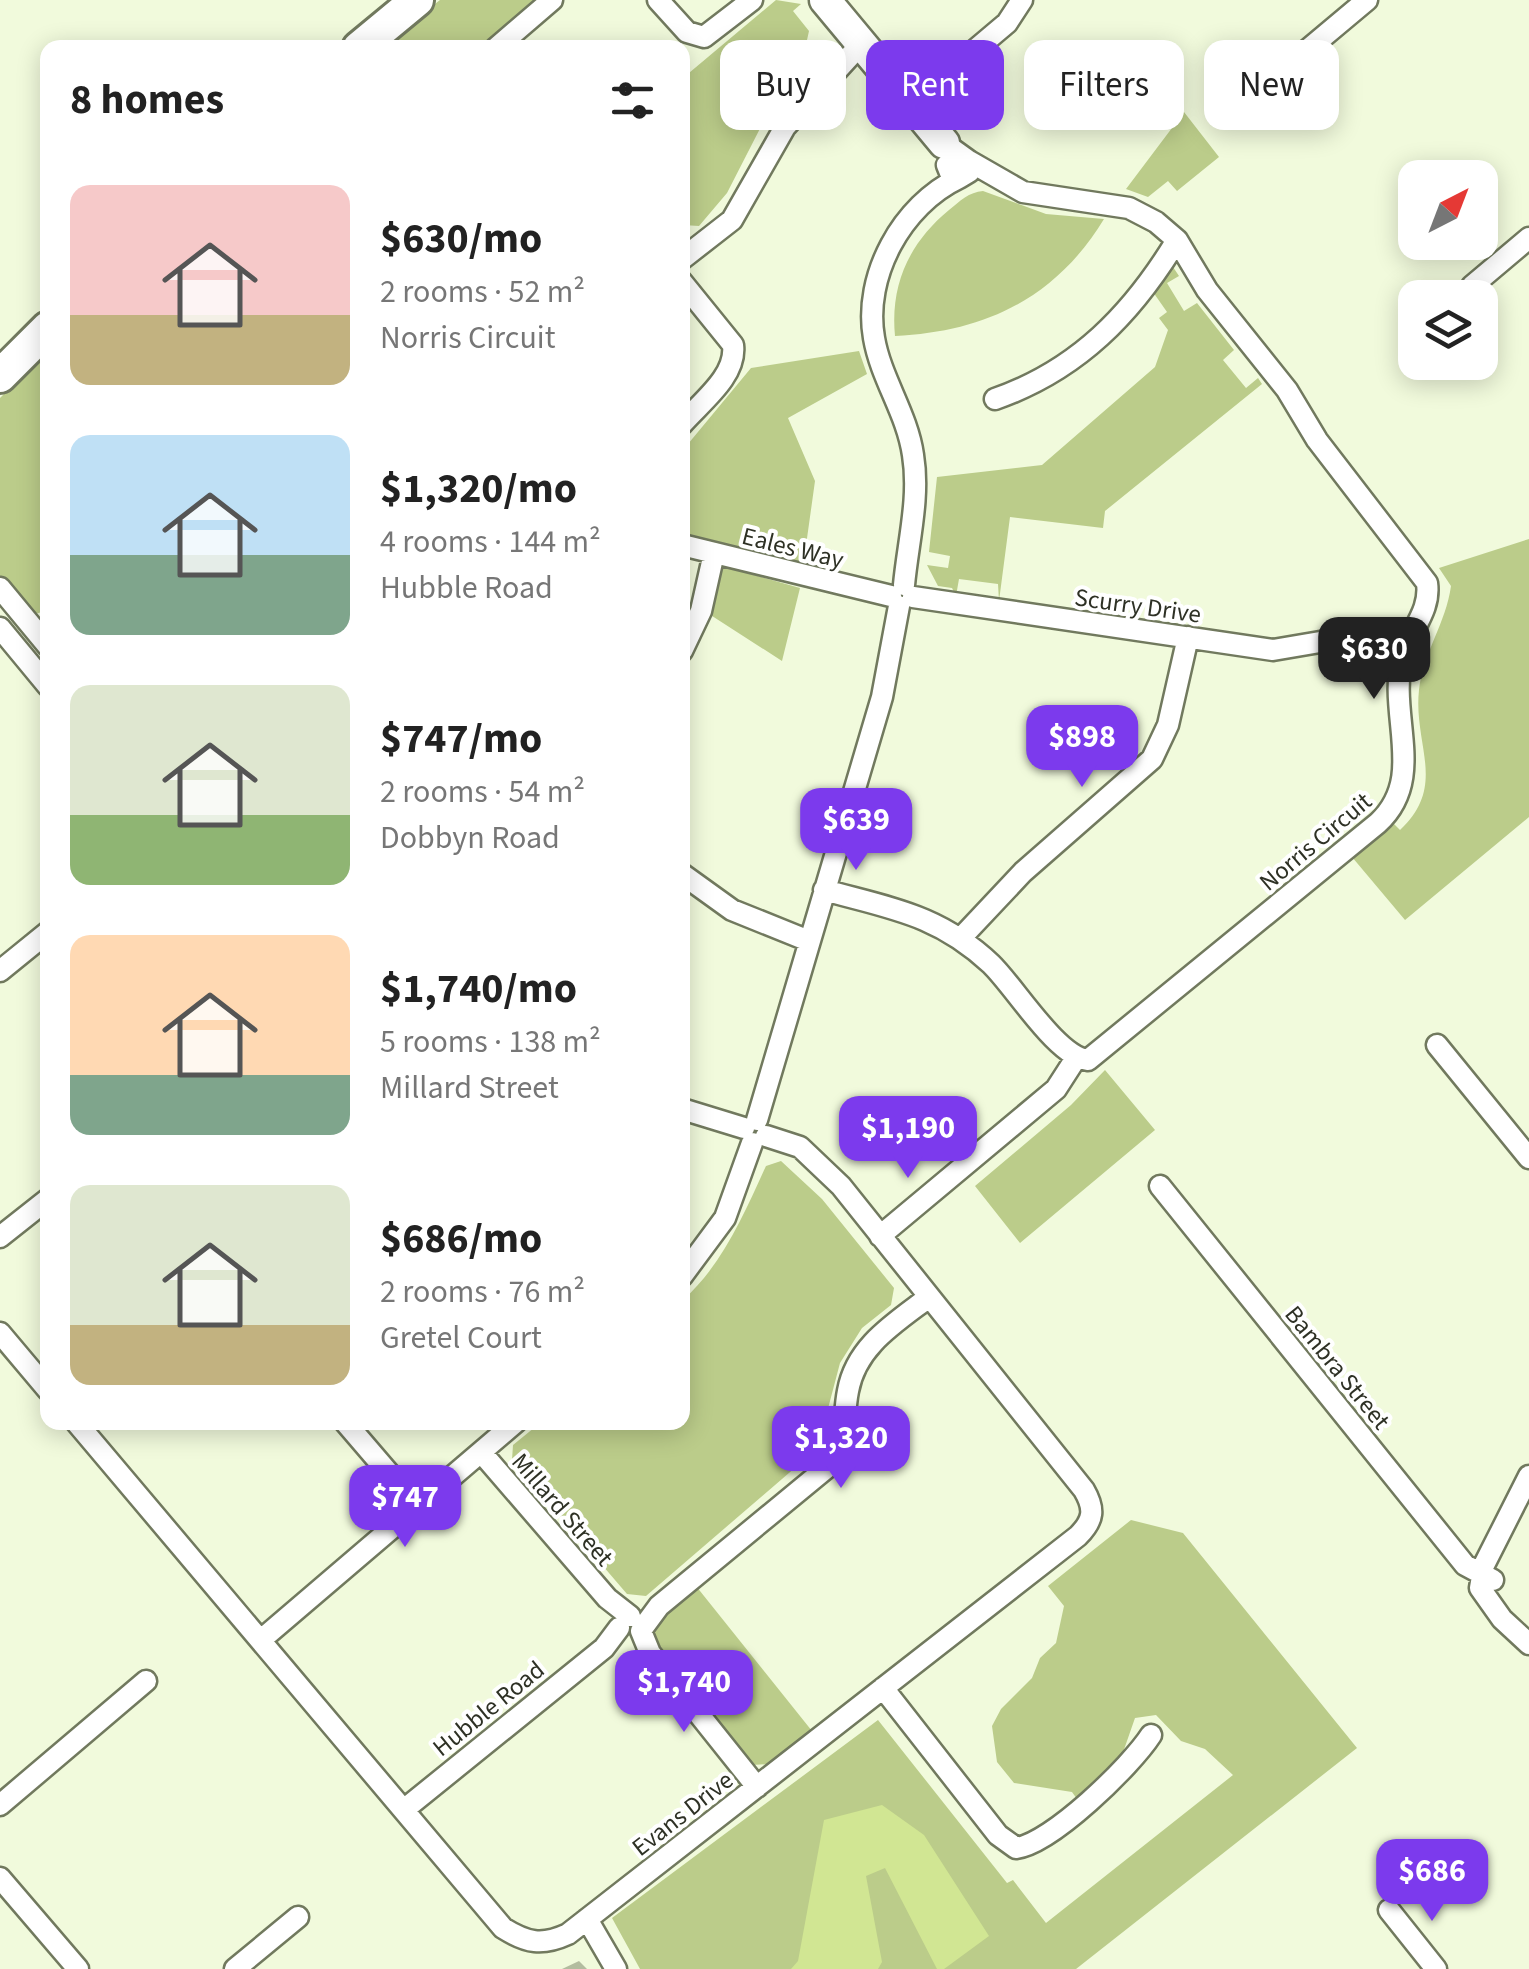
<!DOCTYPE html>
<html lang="en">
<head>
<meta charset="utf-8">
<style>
	body { margin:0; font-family:"Source Sans 3",sans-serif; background:#f6f6f6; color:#222; height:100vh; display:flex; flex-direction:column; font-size:38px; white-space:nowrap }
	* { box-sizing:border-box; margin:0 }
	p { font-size:32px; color:#767676 }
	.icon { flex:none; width:55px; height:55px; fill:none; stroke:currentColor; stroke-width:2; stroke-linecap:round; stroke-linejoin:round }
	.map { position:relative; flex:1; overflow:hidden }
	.panel { position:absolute; left:40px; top:40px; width:650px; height:1390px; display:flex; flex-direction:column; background:#fff; border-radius:20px; box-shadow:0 5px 25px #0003 }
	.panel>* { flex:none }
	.hud { position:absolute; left:720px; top:40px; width:658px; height:90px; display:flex; gap:20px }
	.needle { width:65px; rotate:42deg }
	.fabs { position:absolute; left:1398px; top:160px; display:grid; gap:20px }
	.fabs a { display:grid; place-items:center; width:100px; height:100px; border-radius:20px; background:#fff; box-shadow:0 5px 25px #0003; font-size:50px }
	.price { position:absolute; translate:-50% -85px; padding:0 22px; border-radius:20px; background:#7c3aed; color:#fff; font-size:32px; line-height:65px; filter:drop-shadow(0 2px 5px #0008) }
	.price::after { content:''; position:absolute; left:50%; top:60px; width:30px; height:22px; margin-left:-15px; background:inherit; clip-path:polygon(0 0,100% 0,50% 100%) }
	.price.on { background:#222; color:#fff }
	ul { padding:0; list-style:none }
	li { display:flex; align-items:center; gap:30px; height:250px; padding:0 30px }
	li span { display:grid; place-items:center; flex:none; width:280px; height:200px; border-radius:20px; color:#555 }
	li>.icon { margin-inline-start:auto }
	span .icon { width:120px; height:120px; fill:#fffc; stroke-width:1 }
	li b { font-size:42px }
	h2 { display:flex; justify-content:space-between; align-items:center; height:120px; padding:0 30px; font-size:42px }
	.tag { padding:0 35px; border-radius:20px; background:#fff; box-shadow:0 5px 25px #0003; font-size:35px; line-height:90px }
	.tag.on { background:#7c3aed; color:#fff }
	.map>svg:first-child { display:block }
</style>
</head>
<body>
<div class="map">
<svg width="1529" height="1969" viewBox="0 0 1529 1969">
	<rect width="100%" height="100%" fill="#f1fadc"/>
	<path fill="#bbcc8a" d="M440 0H539L482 47 379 48Z
		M776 0 801 4 793 11 809 31 807 40 777 75 770 109 727 193 699 226 683 225V78Z
		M1184 112 1219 157 1177 191 1168 181 1148 197 1126 189Z
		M983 191 1046 214 1104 219C1056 298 985 332 895 336 890 285 909 243 949 210 960 201 969 192 983 191Z
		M1171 264 1179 276 1167 283 1184 311 1197 303 1234 350 1223 360 1246 388 1258 378 1262 384 1105 511 1103 528 1010 517 999 601 998 584 959 579 956 596 952 588 938 586 927 565 948 568 950 556 929 552 937 477 1042 465 1155 367 1168 330 1159 318 1167 312 1153 292Z
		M47 351V610L36 614 22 606 0 580V398Z
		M859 351 867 374 788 418 815 481 803 567 683 538V450L751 368Z
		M1529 539V817L1405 920 1352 857 1392 822 1400 830C1448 785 1413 745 1419 690 1423 653 1446 623 1451 586L1439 568Z
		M719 565 800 588 782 661 709 614Z
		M1105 1070 1155 1130 1020 1243 975 1186 1071 1105Z
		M781 1161 822 1199 894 1288 891 1305 862 1328 840 1363 820 1439 811 1454 646 1596 627 1594 512 1460 513 1445 540 1423 682 1422 683 1300C723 1264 744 1214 766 1166Z
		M1131 1520 1183 1533 1357 1748 1076 1969H640L612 1918 878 1720 1007 1883 1013 1880 1046 1923 1233 1775 1205 1749 1181 1741 1156 1715 1135 1718 1120 1761 1077 1799 1072 1792 1014 1783 997 1762 992 1726 1001 1709 1032 1678 1040 1658 1056 1643 1064 1606 1048 1586Z
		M696 1586 812 1731 769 1764 752 1765 653 1644C649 1615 675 1603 696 1586Z"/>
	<path fill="#d1e693" d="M882 1805 924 1835 989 1936 944 1969H937L885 1868 866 1876 882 1962 878 1969H791L798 1961 824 1820Z"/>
	<path fill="#b3bc9f" d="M579 1961 587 1969H562Z"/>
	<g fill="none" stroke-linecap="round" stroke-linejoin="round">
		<g stroke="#71795e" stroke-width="25">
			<path id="street" d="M658 0 687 32 704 37 752 0
				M496 48 552 0
				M911 104 1007 23 1022 0
				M1232 113 1367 0
				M944 143 969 161V172L959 178 951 175 947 165 959 155
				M682 259 732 220 785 127 861 44
				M682 282 733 345C737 376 701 402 682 424
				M1472 286 1529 238
				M995 399C1078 370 1132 314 1177 240
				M682 545 891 596
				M904 585C908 542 920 498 913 455 907 413 881 379 874 338 863 276 902 205 959 178
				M0 588 48 646
				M913 597 1273 650 1320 642 1407 645
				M0 628 48 686
				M682 651 701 611 714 553
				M682 874 732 910 809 941
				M824 890C889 908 938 914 991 964 1015 987 1057 1057 1088 1060L1378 823C1428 777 1386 713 1403 655 1410 630 1431 611 1427 583L1317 440 1287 390 1207 290 1177 240 1156 222 1129 208 1023 192 969 161
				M960 939 1023 872 1152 759 1168 725 1188 637
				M0 971 48 932
				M1437 1045 1529 1158
				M682 1109 744 1128
				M757 1120 882 697 899 606
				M1160 1186 1465 1565 1493 1580
				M880 1236 1056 1089 1076 1058
				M0 1237 48 1199
				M682 1276 725 1218 752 1143
				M0 1333 48 1390
				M76 1422 503 1928C527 1943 542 1946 568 1934L1078 1536C1094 1520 1095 1509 1084 1490L841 1186 800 1147 766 1136
				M345 1422 417 1506
				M481 1452 607 1598 630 1616
				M1529 1476 1484 1565 1480 1588 1502 1619 1529 1644
				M642 1629 659 1606 835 1461C847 1437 843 1416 848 1391 856 1346 895 1323 929 1297
				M641 1631 650 1653 757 1787
				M262 1639 516 1422
				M883 1688 998 1835 1016 1848C1051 1844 1131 1766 1151 1735
				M0 1805 146 1681
				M406 1808 604 1648 619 1628
				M0 1878 78 1969
				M1389 1910 1436 1969
				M587 1919 616 1969
				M235 1969 298 1917"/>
		</g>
		<g stroke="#71795e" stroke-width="35">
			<path id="secondary" d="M825 0 944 143"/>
		</g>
		<g stroke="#71795e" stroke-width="38">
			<path id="primary" d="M359 48 417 0
				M0 376 48 328"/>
		</g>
		<use href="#street" stroke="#fff" stroke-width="20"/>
		<use href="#secondary" stroke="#fff" stroke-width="30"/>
		<use href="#primary" stroke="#fff" stroke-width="32"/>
	</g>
	<g text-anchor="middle" stroke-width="8" stroke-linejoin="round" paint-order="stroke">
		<g font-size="25" fill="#2e3125" stroke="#fff">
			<text transform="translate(793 547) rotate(14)" y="9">Eales Way</text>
			<text transform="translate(1138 605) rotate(8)" y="9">Scurry Drive</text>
			<text transform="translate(1315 841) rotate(-40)" y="9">Norris Circuit</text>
			<text transform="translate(1338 1367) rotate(51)" y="9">Bambra Street</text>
			<text transform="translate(563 1509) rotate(49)" y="9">Millard Street</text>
			<text transform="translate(488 1708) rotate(-39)" y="9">Hubble Road</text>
			<text transform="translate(682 1813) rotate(-38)" y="9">Evans Drive</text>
		</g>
	</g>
</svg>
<div class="fabs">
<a><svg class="needle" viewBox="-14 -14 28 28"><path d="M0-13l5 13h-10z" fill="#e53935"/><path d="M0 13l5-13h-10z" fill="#767676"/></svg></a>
<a><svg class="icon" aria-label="layers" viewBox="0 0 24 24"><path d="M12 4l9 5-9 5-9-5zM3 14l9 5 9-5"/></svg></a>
</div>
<b class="price on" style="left:1374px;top:702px">$630</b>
<b class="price" style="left:1082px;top:790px">$898</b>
<b class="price" style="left:856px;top:873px">$639</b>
<b class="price" style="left:908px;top:1181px">$1,190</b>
<b class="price" style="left:841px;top:1491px">$1,320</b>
<b class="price" style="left:405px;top:1550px">$747</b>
<b class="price" style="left:684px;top:1735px">$1,740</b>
<b class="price" style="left:1432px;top:1924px">$686</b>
<div class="hud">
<a class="tag">Buy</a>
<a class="tag on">Rent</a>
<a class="tag">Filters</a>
<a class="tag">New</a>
</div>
<section class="panel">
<h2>8 homes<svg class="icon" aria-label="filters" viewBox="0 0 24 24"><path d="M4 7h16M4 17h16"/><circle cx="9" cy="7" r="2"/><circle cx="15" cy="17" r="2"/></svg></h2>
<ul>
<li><span style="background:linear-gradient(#f6c9c9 65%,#c2b280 0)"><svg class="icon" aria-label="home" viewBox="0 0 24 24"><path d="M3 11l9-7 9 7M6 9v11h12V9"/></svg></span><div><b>$630/mo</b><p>2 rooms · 52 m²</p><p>Norris Circuit</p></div></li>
<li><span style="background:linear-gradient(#bfe0f5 60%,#7fa58c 0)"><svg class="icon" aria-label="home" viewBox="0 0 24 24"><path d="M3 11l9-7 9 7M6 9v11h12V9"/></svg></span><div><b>$1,320/mo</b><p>4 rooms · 144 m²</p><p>Hubble Road</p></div></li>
<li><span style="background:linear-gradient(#dfe7d0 65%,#8fb573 0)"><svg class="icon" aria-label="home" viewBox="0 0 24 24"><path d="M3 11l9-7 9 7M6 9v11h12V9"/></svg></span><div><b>$747/mo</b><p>2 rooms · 54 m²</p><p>Dobbyn Road</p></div></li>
<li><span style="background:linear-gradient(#ffd9b3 70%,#7fa58c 0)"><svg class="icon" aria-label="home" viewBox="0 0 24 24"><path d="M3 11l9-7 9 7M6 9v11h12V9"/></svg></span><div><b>$1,740/mo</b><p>5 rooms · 138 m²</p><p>Millard Street</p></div></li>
<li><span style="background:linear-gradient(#dfe7d0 70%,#c2b280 0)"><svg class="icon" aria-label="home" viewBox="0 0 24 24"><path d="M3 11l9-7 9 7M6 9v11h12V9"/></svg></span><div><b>$686/mo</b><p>2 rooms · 76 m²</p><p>Gretel Court</p></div></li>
</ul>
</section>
</div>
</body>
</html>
